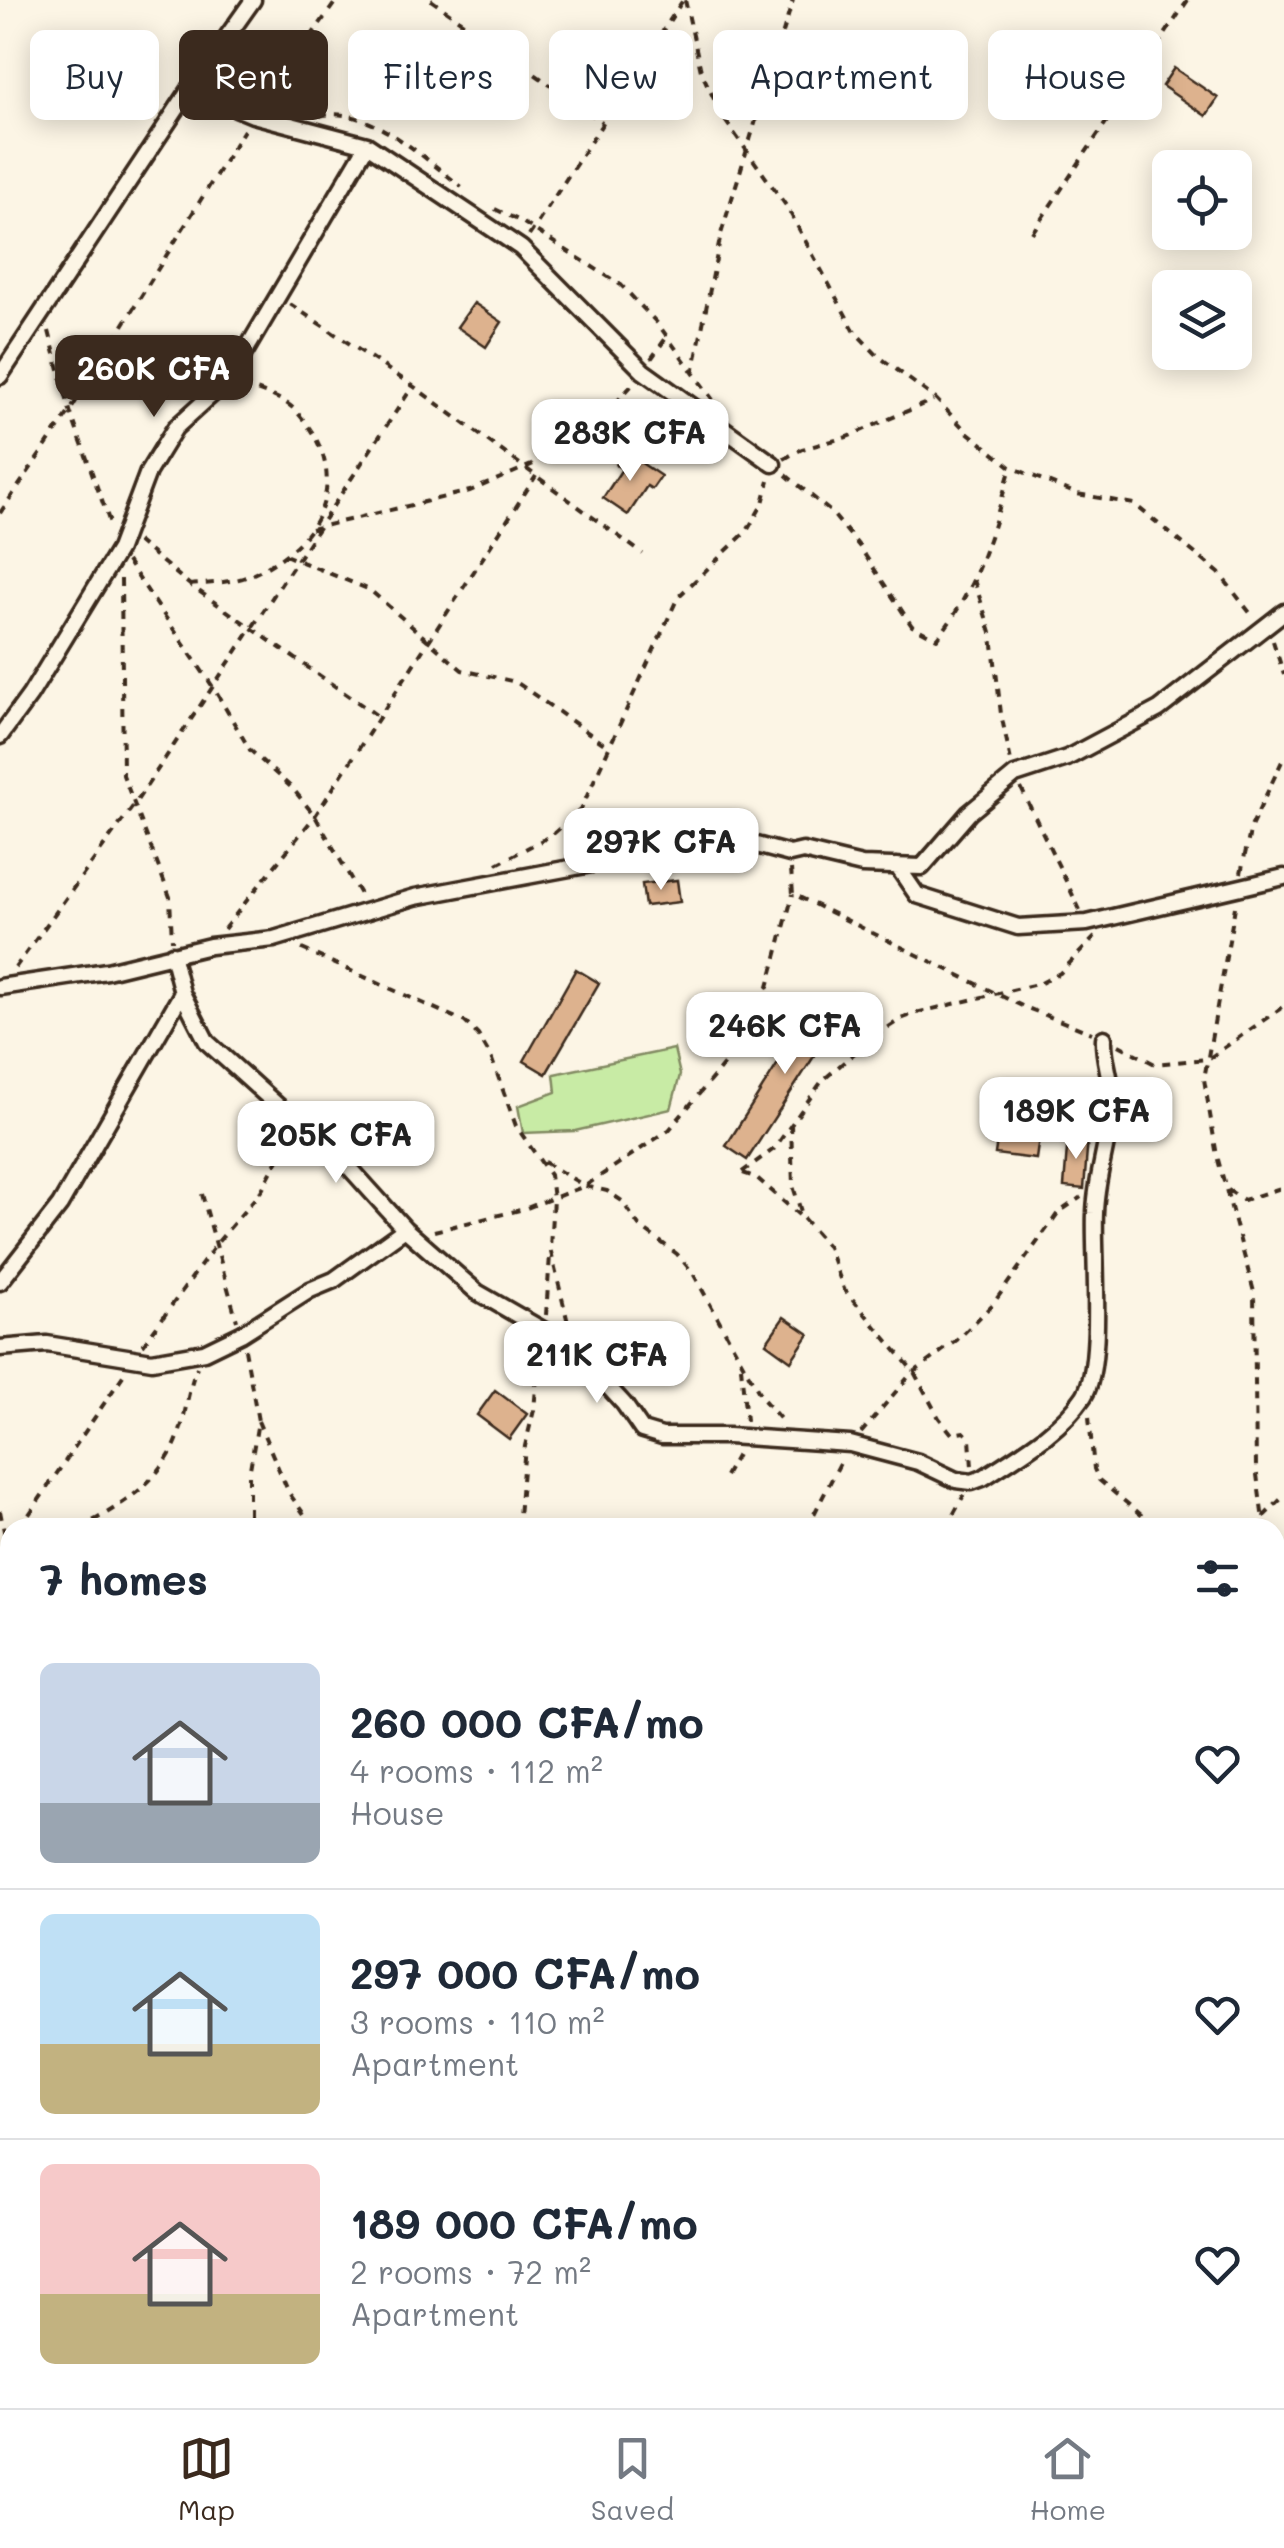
<!DOCTYPE html>
<html lang="en">
<head>
<meta charset="utf-8">
<style>
	body { margin:0; font-family:Mali,sans-serif; background:#f2f2f3; color:#1f2937; height:100vh; display:flex; flex-direction:column; font-size:38px; white-space:nowrap }
	* { box-sizing:border-box; margin:0 }
	p { font-size:32px; color:#747a83 }
	.icon { flex:none; width:55px; height:55px; fill:none; stroke:currentColor; stroke-width:2; stroke-linecap:round; stroke-linejoin:round }
	.map { position:relative; flex:1; overflow:hidden }
	.details { position:absolute; left:0px; top:1518px; width:1285px; height:892px; display:flex; flex-direction:column; background:#fff; border-radius:30px 30px 0 0; box-shadow:0 5px 25px #0003 }
	.details>* { flex:none }
	.hud { position:absolute; left:30px; top:30px; width:1225px; height:90px; display:flex; gap:20px }
	.controls { position:absolute; left:1152px; top:150px; display:grid; gap:20px }
	.controls a { display:grid; place-items:center; width:100px; height:100px; border-radius:15px; background:#fff; box-shadow:0 5px 25px #0003; font-size:50px }
	.price { position:absolute; translate:-50% -85px; padding:0 22px; border-radius:20px; background:#fff; color:#222; font-size:32px; line-height:65px; filter:drop-shadow(0 2px 5px #0008) }
	.price::after { content:''; position:absolute; left:50%; top:60px; width:30px; height:22px; margin-left:-15px; background:inherit; clip-path:polygon(0 0,100% 0,50% 100%) }
	.price.on { background:#3b2a1e; color:#fff }
	ul { padding:0; list-style:none }
	li { display:flex; align-items:center; gap:30px; height:250px; padding:0 40px }
	li+li { border-top:2px solid #e0e1e3 }
	li span { display:grid; place-items:center; flex:none; width:280px; height:200px; border-radius:15px; color:#555 }
	li>.icon { margin-inline-start:auto }
	span .icon { width:120px; height:120px; fill:#fffc; stroke-width:1 }
	li b { font-size:42px }
	h2 { display:flex; justify-content:space-between; align-items:center; height:120px; padding:0 40px; font-size:42px }
	.pill { padding:0 35px; border-radius:15px; background:#fff; box-shadow:0 5px 25px #0003; font-size:35px; line-height:90px }
	.pill.on { background:#3b2a1e; color:#fff }
	.tab-bar { display:flex; justify-content:space-around; align-items:center; height:140px; border-top:2px solid #e0e1e3; background:#fff; font-size:28px; color:#747a83 }
	.tab-bar a { display:grid; justify-items:center; gap:5px }
	.tab-bar .on { color:#3b2a1e }
	.map>svg:first-child { display:block }
</style>
</head>
<body>
<div class="map">
<svg width="1284" height="2408" viewBox="0 0 1284 2408">
	<rect width="100%" height="100%" fill="#fcf5e5"/>
	<filter id="ink" filterUnits="userSpaceOnUse"><feTurbulence type="fractalNoise" baseFrequency=".01" numOctaves="2"/><feDisplacementMap in="SourceGraphic" scale="20" xChannelSelector="R" yChannelSelector="G"/><feConvolveMatrix kernelMatrix="1 2 1 2 8 2 1 2 1" color-interpolation-filters="sRGB"/></filter>
	<g filter="url(#ink)">
		<path fill="#c8eba5" stroke="#828a62" stroke-width="2.5" d="M674 1049 680 1075 671 1109 575 1131 523 1133 518 1106 556 1092 554 1074Z
			M1284 2303V2408H1178L1172 2400H1275V2310Z
			M532 2400H824L793 2408H516Z"/>
		<g fill="none" stroke-linecap="round" stroke-linejoin="round">
			<path stroke="#679192" stroke-width="5" d="M1275 2396 1284 2386
				M1263 2408 1271 2400"/>
		</g>
		<path fill="#ddb28e" stroke="#3b2a1e" stroke-width="2.5" d="M1174 68 1218 98 1206 116 1162 86Z
			M474 303 502 322 486 347 457 327Z
			M625 452 661 476 652 489 647 486 628 515 603 498 622 469 616 465Z
			M677 880 680 902 645 906 642 884Z
			M576 969 599 983 546 1074 524 1061Z
			M821 995 844 1010 747 1160 726 1146Z
			M999 1126 1040 1131 1036 1159 995 1154Z
			M1068 1136 1088 1137 1084 1189 1064 1187Z
			M784 1317 809 1334 791 1361 766 1343Z
			M495 1390 527 1414 509 1439 477 1415Z"/>
		<g fill="none" stroke-linecap="round" stroke-linejoin="round">
			<g stroke="#3b2a1e" stroke-width="21">
				<path id="street" d="M190 89 253 115 367 145 521 248 643 371 773 464
					M0 376 190 89 253 0
					M0 736 30 695 119 549 148 472 175 428 229 379 367 145
					M897 866 917 895 1018 927 1087 923 1284 877
					M172 954 182 993 207 1042 297 1123 339 1156 405 1229 477 1292 557 1338 581 1357 624 1404 642 1430 662 1436H728L850 1444 918 1462 956 1480 972 1482 983 1478C1018 1455 1060 1432 1084 1396 1104 1365 1093 1253 1095 1213 1096 1172 1113 1133 1111 1091 1110 1073 1103 1057 1104 1038
					M0 987 107 971 210 946 274 939 415 897 613 860 677 836 703 831 790 854 803 851 862 865 922 867 969 813 1015 775 1067 758 1159 709 1284 612
					M0 1282 60 1205 182 993
					M0 1348 47 1344 152 1361 204 1352 241 1334 310 1290 334 1280 405 1229"/>
			</g>
			<path stroke="#3b2a1e" stroke-width="4" stroke-dasharray="8 8" stroke-linecap="butt" d="M431 0 602 122
				M685 0 701 71 722 116 787 207 855 332 878 356 936 399 966 431 1011 467 1077 494 1134 504 1219 573 1254 618
				M264 102 337 0
				M320 116C368 104 425 159 462 187
				M495 209 522 222 621 285 658 324 713 400
				M1032 233 1188 0
				M529 236 683 0
				M290 304 413 386 643 554
				M49 331 70 411 111 526
				M651 359 666 338
				M693 374 721 234 793 0
				M784 459 802 449 847 437 933 400
				M786 475 831 512 859 546 912 626 937 639C978 588 993 529 1011 467
				M0 513 70 411 244 130
				M311 529 470 491 576 446 634 383
				M137 541 190 585 379 717
				M285 555 370 590 462 670 516 682 610 748
				M127 561 213 687 250 750 293 789 315 816 361 896
				M121 579 123 775 170 897 172 941
				M974 580 992 636 1001 714 1011 761
				M190 585C210 583 233 583 251 575 325 542 355 473 294 409 281 397 261 392 245 386
				M1273 641 1284 675
				M1021 788 1080 910
				M497 864 552 835 581 809 678 597 747 531 763 503 769 481
				M791 869 793 894 1022 1006 1092 1033
				M1241 873 1251 827 1284 757
				M1235 907 1204 1079 1217 1156 1254 1292 1256 1467 1264 1528
				M224 929 315 816 536 476
				M302 949 465 1022 478 1035 491 1057 516 1126 550 1175 553 1199 550 1248 569 1327
				M15 968 134 805 413 386
				M1119 1045 1155 1064 1208 1059 1284 1006
				M791 1124 793 1186 803 1218 828 1247 844 1289 914 1372 939 1418 952 1434 964 1432 970 1439 972 1467
				M544 1162 585 1186 607 1191 622 1201 639 1226 677 1254 693 1273 762 1398 783 1422
				M742 1172 774 1149 822 1081 872 1038 901 1019 920 1012 1041 983 1060 973 1095 937
				M743 1173 757 1178 799 1215
				M1228 1190 1244 1200 1284 1187
				M202 1194 237 1321
				M434 1231 524 1209 585 1186 669 1130 735 1051 768 987 793 894
				M546 1315 550 1255
				M143 1345 217 1243 261 1191 290 1137
				M245 1349 258 1421 249 1475V1528
				M741 1366 746 1421
				M1089 1417 1094 1469 1099 1480 1157 1528
				M258 1421 289 1493 314 1528
				M861 1433 910 1375 957 1340 993 1304 1058 1213 1081 1197
				M725 1476 738 1453
				M0 1511 6 1541 0 1562
				M20 1528 124 1374
				M79 1528C116 1509 152 1488 173 1449 185 1427 186 1393 197 1367
				M518 1528 525 1446 534 1410 540 1344
				M807 1528 841 1461
				M946 1528 964 1495
				M1252 1528 1284 1496
				M0 1645 10 1654
				M0 1672 10 1680
				M0 1733 10 1717
				M1275 2005 1284 2002
				M0 2063 10 2061
				M0 2218H10
				M0 2314 10 2310
				M321 2400 322 2408
				M881 2408 889 2400"/>
			<use href="#street" stroke="#fcf5e5" stroke-width="14"/>
		</g>
	</g>
</svg>
<div class="controls">
<a><svg class="icon" aria-label="locate" viewBox="0 0 24 24"><circle cx="12" cy="12" r="6"/><path d="M12 2v4M12 18v4M2 12h4M18 12h4"/></svg></a>
<a><svg class="icon" aria-label="layers" viewBox="0 0 24 24"><path d="M12 4l9 5-9 5-9-5zM3 14l9 5 9-5"/></svg></a>
</div>
<b class="price on" style="left:154px;top:420px">260K CFA</b>
<b class="price" style="left:630px;top:484px">283K CFA</b>
<b class="price" style="left:661px;top:893px">297K CFA</b>
<b class="price" style="left:785px;top:1077px">246K CFA</b>
<b class="price" style="left:1076px;top:1162px">189K CFA</b>
<b class="price" style="left:336px;top:1186px">205K CFA</b>
<b class="price" style="left:597px;top:1406px">211K CFA</b>
<div class="hud">
<a class="pill">Buy</a>
<a class="pill on">Rent</a>
<a class="pill">Filters</a>
<a class="pill">New</a>
<a class="pill">Apartment</a>
<a class="pill">House</a>
</div>
<section class="details">
<h2>7 homes<svg class="icon" aria-label="filters" viewBox="0 0 24 24"><path d="M4 7h16M4 17h16"/><circle cx="9" cy="7" r="2"/><circle cx="15" cy="17" r="2"/></svg></h2>
<ul>
<li><span style="background:linear-gradient(#c9d6e8 70%,#9aa5b1 0)"><svg class="icon" aria-label="home" viewBox="0 0 24 24"><path d="M3 11l9-7 9 7M6 9v11h12V9"/></svg></span><div><b>260 000 CFA/mo</b><p>4 rooms · 112 m²</p><p>House</p></div><svg class="icon" aria-label="heart" viewBox="0 0 24 24"><path d="M12 20l-8-8c-3-5 5-10 8-4 3-6 11-1 8 4z"/></svg></li>
<li><span style="background:linear-gradient(#bfe0f5 65%,#c2b280 0)"><svg class="icon" aria-label="home" viewBox="0 0 24 24"><path d="M3 11l9-7 9 7M6 9v11h12V9"/></svg></span><div><b>297 000 CFA/mo</b><p>3 rooms · 110 m²</p><p>Apartment</p></div><svg class="icon" aria-label="heart" viewBox="0 0 24 24"><path d="M12 20l-8-8c-3-5 5-10 8-4 3-6 11-1 8 4z"/></svg></li>
<li><span style="background:linear-gradient(#f6c9c9 65%,#c2b280 0)"><svg class="icon" aria-label="home" viewBox="0 0 24 24"><path d="M3 11l9-7 9 7M6 9v11h12V9"/></svg></span><div><b>189 000 CFA/mo</b><p>2 rooms · 72 m²</p><p>Apartment</p></div><svg class="icon" aria-label="heart" viewBox="0 0 24 24"><path d="M12 20l-8-8c-3-5 5-10 8-4 3-6 11-1 8 4z"/></svg></li>
</ul>
</section>
</div>
<nav class="tab-bar">
<a class="on"><svg class="icon" aria-label="map" viewBox="0 0 24 24"><path d="M3 6l6-2 6 2 6-2v14l-6 2-6-2-6 2zM9 4v14M15 6v14"/></svg>Map</a>
<a><svg class="icon" aria-label="saved" viewBox="0 0 24 24"><path d="M7 4h10v16l-5-4-5 4z"/></svg>Saved</a>
<a><svg class="icon" aria-label="home" viewBox="0 0 24 24"><path d="M3 11l9-7 9 7M6 9v11h12V9"/></svg>Home</a>
</nav>
</body>
</html>
